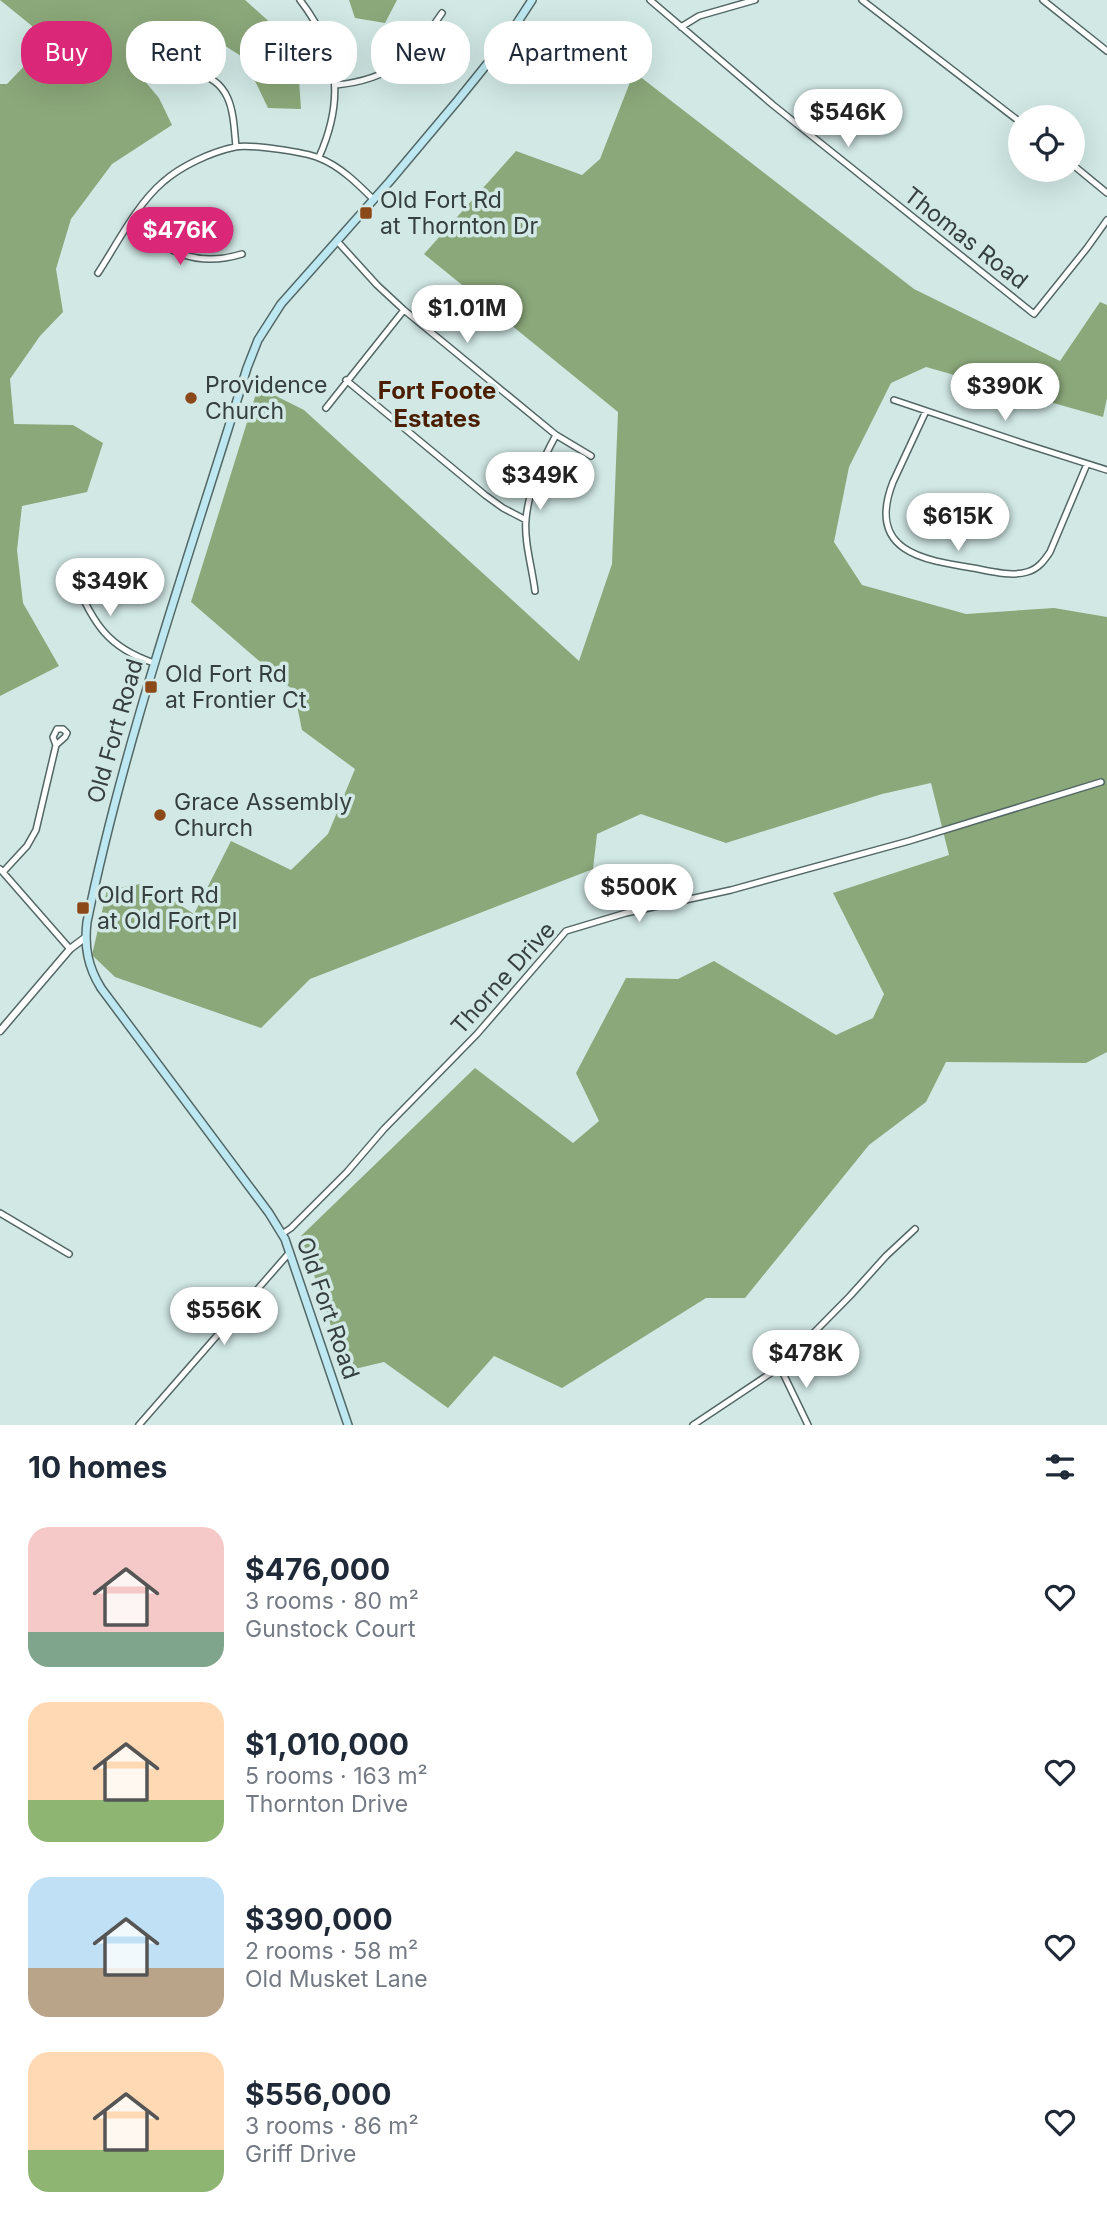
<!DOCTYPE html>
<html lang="en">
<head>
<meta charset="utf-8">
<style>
	body { margin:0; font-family:Inter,sans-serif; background:#f6f6f7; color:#1f2937; height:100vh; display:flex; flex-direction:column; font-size:26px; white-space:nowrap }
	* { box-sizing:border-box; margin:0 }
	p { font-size:23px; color:#747a83 }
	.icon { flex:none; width:38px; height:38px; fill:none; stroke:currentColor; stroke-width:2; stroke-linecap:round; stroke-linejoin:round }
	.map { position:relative; height:1425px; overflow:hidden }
	.sheet { display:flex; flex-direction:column; background:#fff; flex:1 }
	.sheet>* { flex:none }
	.top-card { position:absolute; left:21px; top:21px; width:700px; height:63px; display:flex; gap:14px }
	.buttons { position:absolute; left:1008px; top:105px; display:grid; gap:14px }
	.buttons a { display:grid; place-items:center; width:77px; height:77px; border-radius:50%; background:#fff; box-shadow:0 7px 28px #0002; font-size:35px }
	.price { position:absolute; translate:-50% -60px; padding:0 16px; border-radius:24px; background:#fff; color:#222; font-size:23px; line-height:46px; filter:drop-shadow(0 2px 4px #0008) }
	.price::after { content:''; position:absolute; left:50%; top:42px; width:21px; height:16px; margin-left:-10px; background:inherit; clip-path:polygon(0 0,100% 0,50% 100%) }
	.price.selected { background:#db2777; color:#fff }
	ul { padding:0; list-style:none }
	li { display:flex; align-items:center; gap:21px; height:175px; padding:0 28px }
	li span { display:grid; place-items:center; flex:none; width:196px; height:140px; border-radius:21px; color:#555 }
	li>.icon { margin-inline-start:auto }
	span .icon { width:84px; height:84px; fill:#fffc; stroke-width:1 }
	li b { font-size:30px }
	h2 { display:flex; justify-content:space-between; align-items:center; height:84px; padding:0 28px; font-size:30px }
	.tag { padding:0 24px; border-radius:28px; background:#fff; box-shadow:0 7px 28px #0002; font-size:24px; line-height:63px }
	.tag.selected { background:#db2777; color:#fff }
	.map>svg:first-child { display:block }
</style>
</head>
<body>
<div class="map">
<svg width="1107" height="1425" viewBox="0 0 1107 1425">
	<rect width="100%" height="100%" fill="#d1e8e5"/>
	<path fill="#8ba87a" d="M0 0H245L284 35 298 65 301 109 268 108 244 58 202 31 158 37 143 79 159 98 172 125 112 164 71 219 56 269 63 312 40 336 10 379 14 424 73 425 103 443 87 492 22 506 17 550 23 603 59 666 0 696V84H7L33 57 32 26Z
		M349 0H397L385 23 355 18Z
		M634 72 914 289 1060 361 1100 302 1107 305V398L1103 417 926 367 891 383 849 467 834 542 862 585 966 614 1054 608 1107 617V1052L1086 1063 946 1062 926 1102 869 1145 745 1298H706L562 1388 494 1356 448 1408 384 1362 346 1371 301 1236 475 1068 573 1143 599 1121 576 1073 626 978 678 979 714 961 836 1035 873 1018 884 994 833 893 949 855 931 783 882 794 726 843 641 814 597 834 593 869 310 979 261 1028 115 977 92 955 107 890 146 883 194 914 231 841 291 870 328 834 355 769 302 730 294 691 191 602 258 387 304 410 579 661 612 564 618 412 424 254 516 151 582 175 600 159Z"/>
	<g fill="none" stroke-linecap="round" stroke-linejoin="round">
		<g stroke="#536765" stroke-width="8">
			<path id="minor" d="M300 0C339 51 345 99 319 157
				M650 0 773 105 1034 314 1087 248 1107 220
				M862 0 1020 122
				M1043 0 1107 51
				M681 27 699 16 755 0
				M195 73C234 81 233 116 236 147
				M336 85C393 79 411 58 442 13
				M1073 165 1107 193
				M132 221C166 252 196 268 242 254
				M337 241 377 285 404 310 556 435 591 456
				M98 273C117 244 137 204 163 182 181 166 211 152 235 147 250 144 305 152 319 158 340 166 358 184 374 200
				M346 380 485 495 503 508 526 520
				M894 400 1025 444 1107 470
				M326 408 404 310
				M926 411 893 482C866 551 922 560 973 568 989 571 1011 577 1027 572 1038 569 1044 561 1050 552L1087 464
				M70 572C93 618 101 645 154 663
				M535 591C532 567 524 542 526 519 529 488 542 461 556 435
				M57 729H63L67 733 65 737 56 745 53 737Z
				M0 869 70 949
				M3 872 27 846 36 830 56 745
				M0 1213 69 1254
				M282 1234 291 1228 347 1172 384 1129 477 1034 566 931 626 913 731 890 909 841 1101 782
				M780 1367 808 1425
				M139 1425 290 1252
				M693 1425 780 1367 850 1296 886 1256 915 1229"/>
		</g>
		<g stroke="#536765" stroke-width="9">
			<path id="tertiary" d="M0 1031 70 949 86 937"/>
		</g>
		<g stroke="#536765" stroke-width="10">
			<path id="secondary" d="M348 1425 285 1239 269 1213 101 988C88 967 84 947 87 922 126 733 191 552 247 368L258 340 281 304 390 181 458 100 504 43 532 0"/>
		</g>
		<use href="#minor" stroke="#fff" stroke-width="5"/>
		<use href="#tertiary" stroke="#fff" stroke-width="6"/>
		<use href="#secondary" stroke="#bde8f2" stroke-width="7"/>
	</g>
	<g fill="#8b4819" stroke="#d1e8e5" stroke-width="2.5">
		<rect x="359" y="206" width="14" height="14" rx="3.5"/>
		<circle cx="191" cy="398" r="7"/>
		<rect x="144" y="680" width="14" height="14" rx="3.5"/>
		<circle cx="160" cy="815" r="7"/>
		<rect x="76" y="901" width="14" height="14" rx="3.5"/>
	</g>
	<g text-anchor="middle" stroke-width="7" stroke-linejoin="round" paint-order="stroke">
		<g font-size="23" fill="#353f3e" stroke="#d1e8e5" text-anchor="start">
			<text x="380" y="208">Old Fort Rd<tspan x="380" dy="26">at Thornton Dr</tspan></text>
			<text x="205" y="393">Providence<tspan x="205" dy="26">Church</tspan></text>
			<text x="165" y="682">Old Fort Rd<tspan x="165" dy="26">at Frontier Ct</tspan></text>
			<text x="174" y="810">Grace Assembly<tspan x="174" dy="26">Church</tspan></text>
			<text x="97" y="903">Old Fort Rd<tspan x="97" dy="26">at Old Fort Pl</tspan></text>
		</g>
		<g font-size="23" fill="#353f3e" stroke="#d1e8e5">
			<text transform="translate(966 238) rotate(38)" y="8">Thomas Road</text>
			<text transform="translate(115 731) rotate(-74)" y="8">Old Fort Road</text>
			<text transform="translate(503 978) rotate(-48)" y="8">Thorne Drive</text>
			<text transform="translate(328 1308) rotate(71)" y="8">Old Fort Road</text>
		</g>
		<g font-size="24" font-weight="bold" fill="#4b1e00" stroke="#d1e8e5">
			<text x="437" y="399">Fort Foote<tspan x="437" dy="28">Estates</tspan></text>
		</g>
	</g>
</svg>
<div class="buttons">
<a><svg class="icon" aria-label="locate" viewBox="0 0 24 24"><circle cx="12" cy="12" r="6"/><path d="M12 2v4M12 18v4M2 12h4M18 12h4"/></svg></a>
</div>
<b class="price" style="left:848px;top:149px">$546K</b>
<b class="price selected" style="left:180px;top:267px">$476K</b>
<b class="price" style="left:467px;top:345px">$1.01M</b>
<b class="price" style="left:1005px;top:423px">$390K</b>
<b class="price" style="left:540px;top:512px">$349K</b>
<b class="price" style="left:958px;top:553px">$615K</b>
<b class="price" style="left:110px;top:618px">$349K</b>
<b class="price" style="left:639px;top:924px">$500K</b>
<b class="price" style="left:224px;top:1347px">$556K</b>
<b class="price" style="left:806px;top:1390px">$478K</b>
<div class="top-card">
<a class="tag selected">Buy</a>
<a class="tag">Rent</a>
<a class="tag">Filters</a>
<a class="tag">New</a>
<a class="tag">Apartment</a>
</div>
</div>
<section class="sheet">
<h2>10 homes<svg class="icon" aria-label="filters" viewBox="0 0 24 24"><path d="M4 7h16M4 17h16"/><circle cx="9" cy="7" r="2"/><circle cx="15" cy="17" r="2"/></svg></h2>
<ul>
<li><span style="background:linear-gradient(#f6c9c9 75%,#7fa58c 0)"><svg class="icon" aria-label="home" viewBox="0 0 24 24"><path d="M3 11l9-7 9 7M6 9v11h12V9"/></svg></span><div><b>$476,000</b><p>3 rooms · 80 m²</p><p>Gunstock Court</p></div><svg class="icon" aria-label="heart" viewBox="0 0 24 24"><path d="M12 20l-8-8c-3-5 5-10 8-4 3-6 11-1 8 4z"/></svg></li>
<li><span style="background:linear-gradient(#ffd9b3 70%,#8fb573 0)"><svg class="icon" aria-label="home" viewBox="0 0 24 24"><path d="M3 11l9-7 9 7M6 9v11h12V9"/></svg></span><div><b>$1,010,000</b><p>5 rooms · 163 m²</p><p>Thornton Drive</p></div><svg class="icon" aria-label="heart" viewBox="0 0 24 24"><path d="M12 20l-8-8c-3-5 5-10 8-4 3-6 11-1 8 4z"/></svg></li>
<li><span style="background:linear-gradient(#bfe0f5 65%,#b9a48a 0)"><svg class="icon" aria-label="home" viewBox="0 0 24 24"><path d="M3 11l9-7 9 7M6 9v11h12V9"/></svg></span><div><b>$390,000</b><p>2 rooms · 58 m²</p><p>Old Musket Lane</p></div><svg class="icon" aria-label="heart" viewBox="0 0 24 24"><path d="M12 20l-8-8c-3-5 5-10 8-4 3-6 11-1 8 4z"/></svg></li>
<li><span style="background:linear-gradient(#ffd9b3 70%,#8fb573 0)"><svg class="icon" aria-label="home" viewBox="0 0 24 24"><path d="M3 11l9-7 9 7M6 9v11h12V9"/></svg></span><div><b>$556,000</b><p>3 rooms · 86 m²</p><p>Griff Drive</p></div><svg class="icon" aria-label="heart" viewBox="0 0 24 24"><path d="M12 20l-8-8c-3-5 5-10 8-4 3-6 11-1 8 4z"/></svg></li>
</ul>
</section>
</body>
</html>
